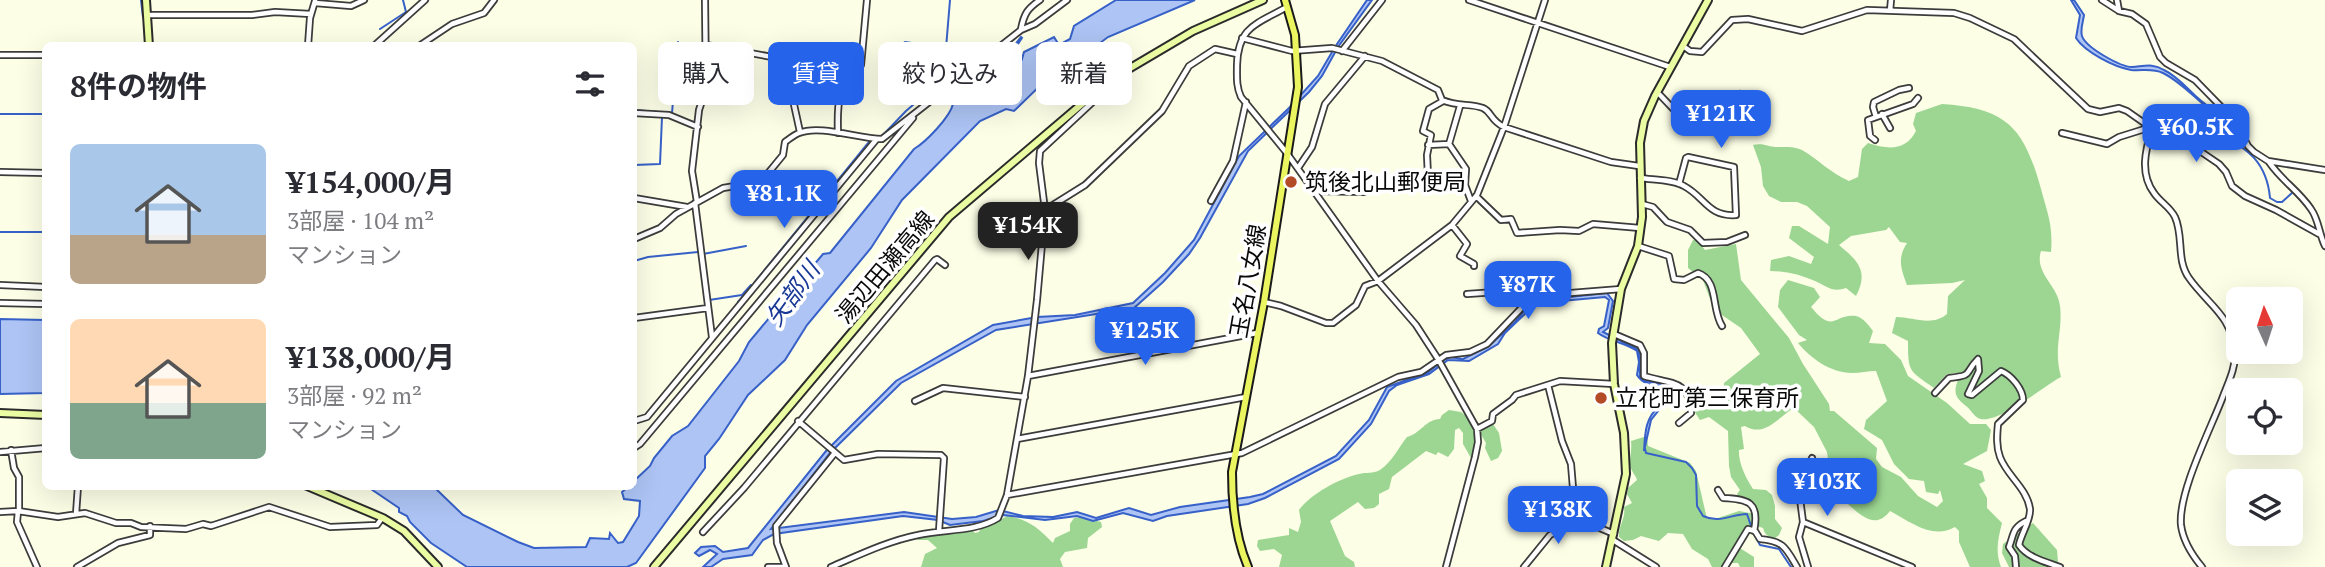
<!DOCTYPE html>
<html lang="ja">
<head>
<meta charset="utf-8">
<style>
	body { margin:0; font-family:"PT Serif","Noto Sans JP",serif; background:#f2f2f3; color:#2b2b33; height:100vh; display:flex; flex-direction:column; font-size:26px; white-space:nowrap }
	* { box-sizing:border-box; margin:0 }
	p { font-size:23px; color:#7c7c81 }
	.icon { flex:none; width:38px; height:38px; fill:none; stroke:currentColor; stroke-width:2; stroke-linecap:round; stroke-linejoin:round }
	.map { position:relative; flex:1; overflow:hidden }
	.side { position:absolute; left:42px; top:42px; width:595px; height:448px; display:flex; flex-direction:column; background:#fff; border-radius:10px; box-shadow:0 7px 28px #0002 }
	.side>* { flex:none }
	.guide { position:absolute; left:658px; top:42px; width:665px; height:63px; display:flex; gap:14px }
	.needle { width:46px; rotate:357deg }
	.buttons { position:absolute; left:2226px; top:287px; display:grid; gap:14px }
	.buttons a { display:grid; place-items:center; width:77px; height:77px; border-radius:10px; background:#fff; box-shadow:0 7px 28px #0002; font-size:35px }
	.price { position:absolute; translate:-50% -60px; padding:0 16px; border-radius:14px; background:#2563eb; color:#fff; font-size:23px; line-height:46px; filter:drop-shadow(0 2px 4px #0008) }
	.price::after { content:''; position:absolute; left:50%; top:42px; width:21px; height:16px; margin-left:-10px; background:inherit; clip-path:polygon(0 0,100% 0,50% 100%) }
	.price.selected { background:#222; color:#fff }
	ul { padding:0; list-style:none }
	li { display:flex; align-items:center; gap:21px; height:175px; padding:0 28px }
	li span { display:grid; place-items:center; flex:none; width:196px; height:140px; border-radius:10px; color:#555 }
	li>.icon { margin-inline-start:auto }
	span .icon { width:84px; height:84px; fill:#fffc; stroke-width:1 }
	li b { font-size:30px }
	h2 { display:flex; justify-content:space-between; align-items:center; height:84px; padding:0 28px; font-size:30px }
	.pill { padding:0 24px; border-radius:10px; background:#fff; box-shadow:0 7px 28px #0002; font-size:24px; line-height:63px }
	.pill.selected { background:#2563eb; color:#fff }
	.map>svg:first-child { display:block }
</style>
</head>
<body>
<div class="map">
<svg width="2325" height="567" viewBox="0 0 2325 567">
	<rect width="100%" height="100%" fill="#fcfee6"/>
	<path fill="#9cd692" d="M1942 104C2007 108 2024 128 2041 189 2048 215 2053 225 2051 252L2041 251C2034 273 2058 285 2060 306 2063 332 2053 347 2061 377 2045 385 1995 427 1978 418 1974 416 1970 409 1966 406 1951 394 1955 390 1960 373L1947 374 1934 388C1909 370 1908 373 1908 341L1892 333 1896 317C1913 317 1932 327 1947 314L1948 296 1965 280 1952 283 1907 285C1901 269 1897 258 1907 243L1900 242 1889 227 1886 230 1851 236 1839 245C1858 261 1869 271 1856 296L1846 288C1832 293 1827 286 1815 281 1801 275 1786 271 1770 271L1771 260 1789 256 1811 264 1814 257 1789 238 1792 226H1799L1828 244 1830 227 1807 206 1797 202H1781L1769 196 1763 186 1761 167 1753 145C1764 143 1765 146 1775 147 1784 147 1794 146 1802 150 1819 160 1829 172 1849 181L1858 177 1862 149 1868 143C1887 149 1905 152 1916 131L1913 124 1916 113Z
		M1696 239 1705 250 1736 244 1741 280 1789 338 1803 364 1829 404 1830 411H1834L1877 448 1876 459 1882 467 1901 477 1918 496 1937 507 1943 501 1940 490 1938 494 1926 492 1924 481 1909 479 1894 464 1882 440 1864 429 1866 420 1887 401 1876 371C1868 371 1860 373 1852 373 1831 373 1810 358 1798 343L1807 340 1799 335 1778 307 1780 290 1788 280 1814 288 1820 297 1811 307C1834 335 1834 313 1856 316 1864 318 1869 326 1873 331L1869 343 1885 344 1901 360 1908 376 1947 403 1970 424H1986L1991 430 1987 451 1963 464 1982 471 1985 481 1979 484 1987 498V508L2002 523C1998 539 1995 551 2001 567H1970L1959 542V531L1955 527C1932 540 1911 522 1890 511 1868 540 1846 492 1825 489V482L1830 473 1827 452 1814 427 1794 408C1778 417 1765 438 1745 426L1741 427 1744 449 1739 450C1738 462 1746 479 1753 489L1766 490 1772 495 1775 506V519L1782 528 1779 535 1775 538C1768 537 1765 535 1763 528L1754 525 1748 527 1735 545 1754 557V567H1740L1738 563H1732L1727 558 1721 567H1712L1708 559 1692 549 1683 534 1668 533 1659 541 1641 536 1633 540 1624 541 1619 537C1618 526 1626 519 1624 507L1632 503 1627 494 1628 488 1637 480C1635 474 1630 470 1630 464 1630 456 1632 450 1631 441L1647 436 1648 446 1690 463 1696 471 1707 519H1715L1739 511 1755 514 1757 511 1755 508 1739 500 1737 494 1740 490 1731 477 1729 466 1728 431 1709 417 1700 420 1694 411 1696 405 1702 403 1708 406 1722 403 1724 383 1760 354 1741 328 1719 313 1710 299 1703 280 1688 268V250L1693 240Z
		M1449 410 1461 412 1471 420 1477 448 1471 458 1463 444V433L1459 428 1455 430 1454 449 1448 457 1438 452 1436 455 1426 451 1392 477 1389 489 1379 494V504L1374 508 1365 509 1358 502 1330 521 1345 556 1354 562 1355 567H1279L1282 555 1274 549 1260 551 1257 546 1258 540 1289 535V528L1298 532 1301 522 1299 510C1311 494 1338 479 1359 474 1366 472 1373 474 1380 470 1393 461 1398 448 1407 437 1420 434 1426 419 1440 419L1442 415Z
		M1493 424 1499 433 1502 451 1498 458 1491 461 1485 448 1486 443 1480 433 1481 429Z
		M1007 516C1028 519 1038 528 1053 543L1055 538 1070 531V524L1074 518 1082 517 1101 522 1102 527 1088 538 1087 548 1065 552 1060 559 1063 567H921L925 554 937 548 928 540H917L919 537 938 532 971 529 975 533 979 532 981 527 991 525Z
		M2033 523 2057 550 2058 562 2053 567H2009L2002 553 2003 544Z"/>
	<path fill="#adc4f4" stroke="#3761c8" stroke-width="2" d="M1116 0H1195L1108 37 1088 52 1053 67 1047 73 1048 78 1014 111 1006 109 980 121 902 200 871 248 807 325 785 360 748 395 719 439 705 456V468L636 563 627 567H467L431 543 410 522 407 516 399 512V508L368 487H434L463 515 518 542 534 548 586 547 590 538 609 539 610 533 618 543 623 542 639 516 640 501 624 499 622 492 628 487 634 486V481L650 466 654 458 672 436 688 426 739 361 749 342 823 254 830 253 914 149C926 142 950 117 953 104L1012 63V59L1006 56 1021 37 1022 38 1014 50 1022 59 1024 52 1054 37 1059 45 1070 39 1074 26Z
		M1367 0H1372L1338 47 1322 76 1309 92 1248 151 1200 238 1189 254 1163 282 1134 308 996 330 901 383 830 453 771 529 904 512 952 519 976 517 999 510 1023 516 1053 517 1077 512 1096 518 1129 508 1151 515 1180 507 1250 497 1263 494 1336 456 1369 420 1387 387 1428 372 1445 359 1450 357 1463 359 1488 347 1515 322 1532 301 1607 293 1613 301 1608 328 1603 332 1639 350 1640 376 1645 381 1678 387 1675 397 1663 405 1651 420 1644 451C1645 435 1645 417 1659 407 1666 401 1672 399 1674 390 1661 385 1645 388 1637 375L1639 362 1637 351C1624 342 1610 342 1598 333L1599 329 1604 326 1609 300 1605 297 1539 303 1531 308 1505 333 1498 344 1469 361 1448 360 1429 374 1397 385 1389 391 1371 424 1339 459 1265 498 1248 504 1167 516 1153 521 1123 513 1093 521 1077 516 1045 520 1003 515 983 521 950 525 938 520 903 516 774 534 763 540 752 555 723 559 711 567H703L717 554 710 550 699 556 695 553 701 547 715 546 723 552 748 548 826 451 896 381 993 325 1037 317 1075 315 1133 303 1165 273 1194 240 1239 156 1289 108 1318 76 1335 47Z
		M2071 0H2074L2084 15C2083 22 2080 30 2082 36 2086 48 2121 67 2132 67 2145 66 2153 63 2164 70 2183 79 2193 98 2211 108L2210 110C2195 98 2181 82 2163 73 2152 68 2143 71 2131 70 2114 67 2085 52 2076 38L2080 15Z
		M0 319 45 320V393L0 394Z"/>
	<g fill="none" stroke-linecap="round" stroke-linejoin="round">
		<path stroke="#3761c8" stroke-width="2" d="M141 0 143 17
			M149 17H253
			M380 29 406 12 403 0
			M893 51 905 42 946 48 950 0
			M2209 108 2205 123C2237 145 2266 153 2270 198L2277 202H2282L2293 192
			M634 110 672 113 678 42
			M0 114H46
			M881 137 906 111 973 53
			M634 165 660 164 662 117
			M6 170H37
			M0 232H46
			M703 254 746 246
			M634 261 648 257 698 252
			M754 283 869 142
			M709 300 742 295 751 285
			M738 302 751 287
			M634 316 705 306
			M1645 449 1646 453 1686 462 1692 468 1696 475 1697 506 1703 516C1720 524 1731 514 1747 514L1752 529
			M1754 534 1760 545 1779 549 1791 567"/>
		<g stroke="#3c3c3c" stroke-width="8">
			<path id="street" d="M1469 0 1670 67
				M2102 0 2119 11 2132 14 2146 24 2160 57 2166 63 2195 80 2235 121 2248 146 2254 152 2268 161 2325 170
				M2117 0 2119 11
				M315 3 351 6 364 0
				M1287 7C1257 24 1238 26 1237 65 1237 77 1236 86 1241 97L1286 152 1378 281 1416 325 1438 359 1477 429 1478 442 1475 457 1446 567
				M1890 11 1891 0
				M147 15H252L275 12 311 14
				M1021 29C1024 14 1027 9 1040 0
				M1242 38 1292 51 1332 48 1382 61 1438 90 1442 100C1458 107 1470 103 1483 108 1492 112 1490 120 1504 127L1611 162 1639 166
				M706 45 772 57H821L843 64 859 63
				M308 46 310 18 315 1
				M374 46 425 0
				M419 46 452 24 484 13 494 0
				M1683 46 1690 51 1702 52 1732 20 1748 19 1802 31 1867 10 1954 13 1970 18 2014 39 2088 109 2100 112 2119 108 2127 111 2167 139 2194 147 2219 164 2226 172 2232 186 2245 196 2276 210 2319 234
				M1342 51 1382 0
				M0 55H46
				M800 57V76L793 91V100L800 132
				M1660 95 1680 116 1704 118 1740 94
				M1460 106 1449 144 1466 169 1465 185 1471 201
				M634 113 669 115 698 127
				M1882 114 1890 128
				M1876 117 1873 107 1874 102 1899 90 1909 88
				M2152 127C2146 149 2139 173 2154 193 2160 202 2170 207 2175 217 2184 237 2176 260 2189 278 2208 305 2232 315 2235 353 2236 368 2227 385 2222 399 2210 430 2178 493 2181 525 2183 541 2192 555 2202 567
				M838 133C837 107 837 82 861 65L867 0
				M2062 133 2107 144 2119 137 2151 127
				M1875 140 1870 136 1868 120 1913 104 1918 98
				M1428 145 1449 144
				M2269 162C2281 180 2299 191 2311 209 2319 220 2319 234 2325 246
				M1298 168 1312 147 1325 104 1365 56
				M0 172 46 173
				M1428 176 1427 155 1431 135 1423 131 1429 109 1443 101
				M1640 178C1653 180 1672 179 1684 186 1705 197 1708 217 1736 215L1734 167 1688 157 1686 158 1679 184
				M1316 191 1364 192 1412 176 1421 175 1465 185
				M1476 196 1501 220 1511 219 1517 233 1560 230 1579 231 1593 224 1640 228
				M634 198 687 207
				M1211 201 1233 161 1246 102
				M697 202 692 171 699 110 706 89 705 0
				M695 203 712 337
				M1642 204 1653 207 1667 222 1690 230 1703 243 1727 242 1745 235
				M1045 210 1085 185 1162 111 1189 66 1215 49 1237 54
				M1452 225 1467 244 1460 256 1474 264V266
				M634 239 660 228 676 214 723 188 741 185 765 177 783 155 785 142C789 139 794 135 799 133 820 124 859 139 882 139L1021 30 1035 24 1067 0
				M1638 246 1669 256 1674 279 1684 280 1698 273C1719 280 1711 309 1722 326
				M0 285 46 287
				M1467 294 1511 291 1533 296
				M1264 302 1281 306 1326 323H1333L1356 305 1365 286 1378 281 1452 225 1477 195 1504 127 1545 0
				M0 303 46 304
				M634 318 708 308
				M1614 334 1640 345 1644 353V376C1670 384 1690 379 1691 413L1679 423
				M1028 376 1257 333
				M1548 385 1562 441 1571 464 1575 512 1581 520 1614 534
				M1935 393 1949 378C1975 375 1963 374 1978 359L1979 371 1968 394 1972 395 2001 371C2011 375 2023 389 2023 400L1998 424C1997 435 1996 446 2000 457 2007 476 2027 488 2030 509 2031 520 2021 534 2019 545 2028 558 2046 562 2060 567
				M915 401 943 388 1025 397
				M634 421 647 417 876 140
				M798 421 844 460 878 454 941 455 944 458 939 531
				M1477 429 1492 421 1493 414 1512 400 1516 395 1560 381 1614 384
				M1017 439 1246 397
				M634 448 640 444 913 118
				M11 450 14 468 19 477V511
				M0 452 46 448
				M1718 490 1723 498C1748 499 1760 502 1754 531
				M1007 495 1242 453 1398 377 1421 372 1446 355 1470 352 1487 344 1533 296 1621 289
				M18 511 17 522 37 567
				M0 512 18 511 58 517 85 513 116 523H131L141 527 186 529 203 524 211 526 269 507 330 527 377 525 382 518
				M76 514 78 486
				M1803 522 1799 491 1812 458
				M703 532 744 488 935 260 937 259 945 265
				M1613 540 1656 567
				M77 567 118 543 150 535V526
				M768 567H782
				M786 567 777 543 776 526 834 454
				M831 567C859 555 888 541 918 535 944 529 976 532 998 518L1007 495 1028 376 1037 300 1045 210 1039 163 1040 151 1098 97 1108 84
				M1524 567 1550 535 1581 520
				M1725 567 1748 529 1755 531 1760 539C1784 541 1786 548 1797 567
				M1808 567 1799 537 1803 522 1912 567
				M2016 567 2015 556 2009 547C2014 534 2012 528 2026 521"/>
		</g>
		<g stroke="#2b2b2b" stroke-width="10">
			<path id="secondary" d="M146 0 149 46
				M0 413 46 415
				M307 486 383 518 404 531 438 567
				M654 567 949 217 1110 80 1193 31 1263 0
				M1606 567 1626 474 1624 433 1614 384 1612 343 1621 289 1638 246 1642 217 1640 143 1644 121 1655 96 1708 0"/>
		</g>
		<g stroke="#1a1a1a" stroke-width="10">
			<path id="primary" d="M1248 567C1235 537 1232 505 1232 472L1264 302 1298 87 1295 35 1285 0"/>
		</g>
		<use href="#street" stroke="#fff" stroke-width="4.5"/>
		<use href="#secondary" stroke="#ebfda3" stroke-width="6"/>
		<use href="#primary" stroke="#ebf560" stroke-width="6"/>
	</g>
	<g fill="#b44b27" stroke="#fff" stroke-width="2.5">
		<circle cx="1291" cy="182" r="7"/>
		<circle cx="1601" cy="398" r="7"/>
	</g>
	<g text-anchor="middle" stroke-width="7" stroke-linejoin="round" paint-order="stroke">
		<g font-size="23" fill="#090909" stroke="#fff" text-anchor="start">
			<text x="1305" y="190">筑後北山郵便局</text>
			<text x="1615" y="406">立花町第三保育所</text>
		</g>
		<g font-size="23" fill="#090909" stroke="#fff">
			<text transform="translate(885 267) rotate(-50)" y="8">湯辺田瀬高線</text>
			<text transform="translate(1248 281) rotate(-80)" y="8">玉名八女線</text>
		</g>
		<g font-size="24" font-style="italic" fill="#183896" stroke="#fff">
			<text transform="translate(793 294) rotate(-54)" y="8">矢部川</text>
		</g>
	</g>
</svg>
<div class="buttons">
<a><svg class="needle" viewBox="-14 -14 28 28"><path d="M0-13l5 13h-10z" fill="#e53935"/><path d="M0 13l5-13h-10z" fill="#7c7c81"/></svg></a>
<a><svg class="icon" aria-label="locate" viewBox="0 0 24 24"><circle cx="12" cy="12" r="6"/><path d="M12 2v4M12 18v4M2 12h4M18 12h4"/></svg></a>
<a><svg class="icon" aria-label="layers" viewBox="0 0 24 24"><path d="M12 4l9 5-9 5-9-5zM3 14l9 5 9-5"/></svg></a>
</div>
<b class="price" style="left:1721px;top:150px">¥121K</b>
<b class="price" style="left:2196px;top:164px">¥60.5K</b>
<b class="price" style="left:784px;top:230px">¥81.1K</b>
<b class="price selected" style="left:1028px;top:262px">¥154K</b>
<b class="price" style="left:1528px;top:321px">¥87K</b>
<b class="price" style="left:1145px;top:367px">¥125K</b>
<b class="price" style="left:1827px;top:518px">¥103K</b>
<b class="price" style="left:1558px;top:546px">¥138K</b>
<div class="guide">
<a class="pill">購入</a>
<a class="pill selected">賃貸</a>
<a class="pill">絞り込み</a>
<a class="pill">新着</a>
</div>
<section class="side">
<h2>8件の物件<svg class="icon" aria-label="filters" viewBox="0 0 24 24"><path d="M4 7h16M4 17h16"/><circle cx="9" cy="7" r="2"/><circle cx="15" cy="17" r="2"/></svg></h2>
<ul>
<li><span style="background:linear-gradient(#a9c7e8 65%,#b9a48a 0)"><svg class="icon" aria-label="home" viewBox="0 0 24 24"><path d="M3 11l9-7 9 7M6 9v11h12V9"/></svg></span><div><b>¥154,000/月</b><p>3部屋 · 104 m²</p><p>マンション</p></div></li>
<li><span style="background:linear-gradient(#ffd9b3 60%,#7fa58c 0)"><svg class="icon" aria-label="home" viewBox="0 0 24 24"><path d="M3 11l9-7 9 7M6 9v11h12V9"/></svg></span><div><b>¥138,000/月</b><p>3部屋 · 92 m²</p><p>マンション</p></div></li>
</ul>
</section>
</div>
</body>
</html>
